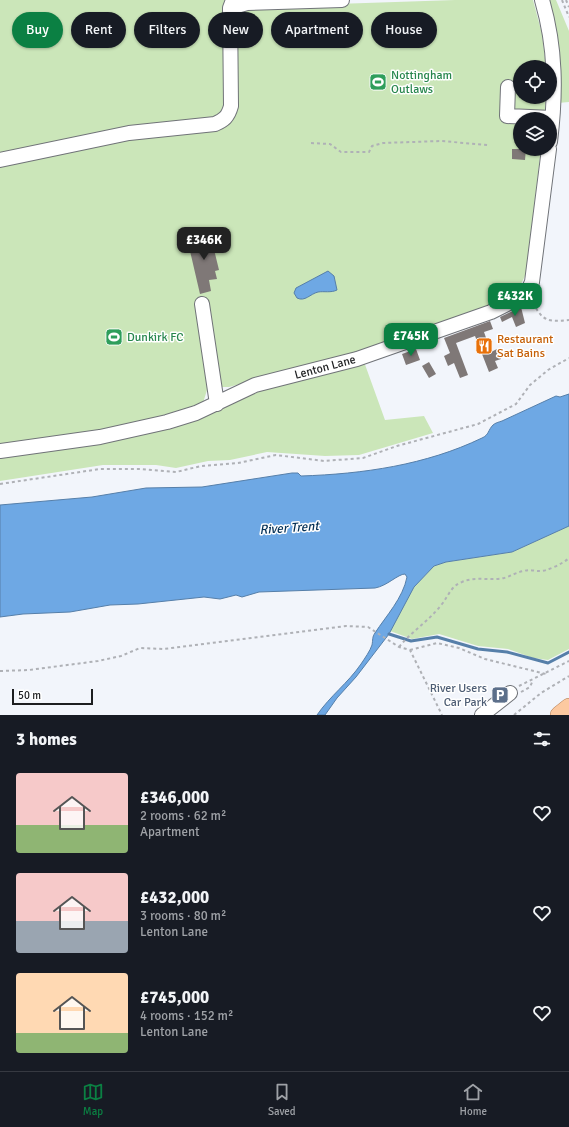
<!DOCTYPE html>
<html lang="en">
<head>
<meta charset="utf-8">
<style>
	body { margin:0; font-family:Signika,sans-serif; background:#242831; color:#f1f3f6; height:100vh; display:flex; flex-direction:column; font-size:15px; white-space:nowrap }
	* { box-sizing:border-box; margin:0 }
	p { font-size:13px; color:#9ea1a6 }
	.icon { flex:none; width:22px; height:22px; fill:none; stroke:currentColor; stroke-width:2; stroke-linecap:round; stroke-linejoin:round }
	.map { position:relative; height:715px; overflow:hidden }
	.details { display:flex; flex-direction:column; background:#171b24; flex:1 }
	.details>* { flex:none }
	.banner { position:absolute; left:12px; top:12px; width:545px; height:36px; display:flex; gap:8px }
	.controls { position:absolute; left:513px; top:60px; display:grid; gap:8px }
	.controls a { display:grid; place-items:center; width:44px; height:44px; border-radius:50%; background:#171b24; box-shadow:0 1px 3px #0004; font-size:20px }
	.scale { position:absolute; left:12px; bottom:10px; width:81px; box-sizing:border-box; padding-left:4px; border:2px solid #1d1e20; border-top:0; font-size:11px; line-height:14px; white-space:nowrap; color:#1d1e20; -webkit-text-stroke:3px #fff; paint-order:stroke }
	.price { position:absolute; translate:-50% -34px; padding:0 9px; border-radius:8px; background:#0b8043; color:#fff; font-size:13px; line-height:26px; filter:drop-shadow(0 1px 2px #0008) }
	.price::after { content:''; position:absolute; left:50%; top:24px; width:12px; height:9px; margin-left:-6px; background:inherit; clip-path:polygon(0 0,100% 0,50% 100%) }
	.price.on { background:#222; color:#fff }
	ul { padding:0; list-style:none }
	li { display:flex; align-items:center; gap:12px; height:100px; padding:0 16px }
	li span { display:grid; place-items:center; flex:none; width:112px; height:80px; border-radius:4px; color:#555 }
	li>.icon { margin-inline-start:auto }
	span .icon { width:48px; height:48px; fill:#fffc; stroke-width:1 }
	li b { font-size:17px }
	h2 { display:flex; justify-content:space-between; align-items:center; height:48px; padding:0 16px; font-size:17px }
	.chip { padding:0 14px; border-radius:18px; background:#171b24; box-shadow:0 1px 3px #0004; font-size:14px; line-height:36px }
	.chip.on { background:#0b8043; color:#fff }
	.tab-bar { display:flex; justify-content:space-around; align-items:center; height:56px; border-top:1px solid #363941; background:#171b24; font-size:11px; color:#9ea1a6 }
	.tab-bar a { display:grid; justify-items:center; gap:2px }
	.tab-bar .on { color:#0b8043 }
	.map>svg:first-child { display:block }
</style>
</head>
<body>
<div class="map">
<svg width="569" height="715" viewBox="0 0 569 715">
	<rect width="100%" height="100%" fill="#f2f5fb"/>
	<path fill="#cbe6b9" d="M0 0H235L249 7 455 0H533L542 34 546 67H520V97H546L544 119H520V149H541L526 274 516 294 432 328 363 350 229 387H221L207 390 203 403C139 430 68 435 0 445Z
		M545 0H556L569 31V102L558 103Z
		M363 359 385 420 424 416 433 433 359 455 325 456 267 452 230 460 208 461 176 468 156 465H103L0 481V455L107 440 249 393Z
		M569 526V649L548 660 533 658 508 649 478 646 439 634 412 639 390 631 414 587 434 566 446 562 512 552Z"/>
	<path fill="#6ea8e4" stroke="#567fa9" d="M328 271 334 276 337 290C331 293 324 291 318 292 310 294 305 302 297 298L294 293 296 288Z
		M569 394V526L512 552 446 562 434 566 414 587 389 634 356 677 337 698 325 715H317C330 696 348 683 361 664 365 658 370 651 372 645 373 640 372 637 375 633 386 616 403 598 407 577L405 574C398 574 387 586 375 588L259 592 242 597 236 595 220 599 204 597 138 604 110 605 70 612 23 614 0 617V505L92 497 146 488 202 487 292 473H298L301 476C363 474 426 465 482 438 489 435 488 430 493 425 495 423 499 422 502 421L556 396 560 397Z"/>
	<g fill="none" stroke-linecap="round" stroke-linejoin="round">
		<path stroke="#567fa9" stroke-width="3" d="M389 634 411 641 437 637 478 649 507 652 548 663 569 652"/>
	</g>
	<path fill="#7f7877" d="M512 149H526L525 160 512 159Z
		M210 233 219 270 215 271 217 279 209 280 211 291 200 294 187 238Z
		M521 307 525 323 516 327 512 317 502 322 500 317Z
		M490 321 493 329 484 332 491 352 497 349 501 359 495 361 498 368 489 372 475 336 456 343 468 375 460 378 454 363 448 366 444 356 450 353 444 338Z
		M416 349 420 360 406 365 402 354Z
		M429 362 436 374 429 378 422 366Z"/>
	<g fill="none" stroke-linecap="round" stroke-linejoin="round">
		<g stroke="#707378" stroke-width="16">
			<path id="minor" d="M542 0C556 48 556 93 550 142
				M230 8 247 3 342 0
				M508 87 507 116 552 118
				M0 160 129 133 215 124C224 120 228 117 231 106L230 8 233 0
				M202 304 217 404
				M0 451 100 437 167 422 196 413 255 385 357 359 491 312 523 296 527 293 532 282 549 149
				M482 715 510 693"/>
		</g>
		<g stroke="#ad764a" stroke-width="18">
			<path id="major" d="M559 715 569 707"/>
		</g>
		<path stroke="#afb1b6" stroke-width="2" stroke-dasharray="3 3" stroke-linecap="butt" d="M562 0 569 17
			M566 0 569 7
			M311 143 330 144 341 152H369L372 146 383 143 441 141 488 145
			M533 303C543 322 549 322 569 320
			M0 484 100 469H140L176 472 201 466 238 463 276 455 324 461 363 458 397 446 478 424 516 404 530 385 548 370 569 358
			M399 647C412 631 429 621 442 604 449 595 451 586 462 582 475 576 490 581 504 578 511 576 517 572 524 571 529 569 534 571 539 571 546 572 564 563 569 558
			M410 650 437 643 459 648 485 659 546 674
			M0 671 29 670 98 661 121 656 140 648 164 649 346 626 368 627 399 647 410 650 442 715
			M519 686 569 661
			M521 692 530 687 533 680
			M514 715 541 693 569 676"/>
		<use href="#minor" stroke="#fff" stroke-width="14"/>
		<use href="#major" stroke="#fcc9a0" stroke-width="17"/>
	</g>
	<defs>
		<g id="stadium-square" transform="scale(0.9)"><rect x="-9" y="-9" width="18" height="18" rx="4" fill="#2e9e5b" stroke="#fff"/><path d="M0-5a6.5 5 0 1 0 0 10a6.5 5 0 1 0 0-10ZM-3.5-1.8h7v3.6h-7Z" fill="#fff"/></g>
		<g id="restaurant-square" transform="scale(0.9)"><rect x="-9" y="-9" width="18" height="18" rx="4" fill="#e8710a" stroke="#fff"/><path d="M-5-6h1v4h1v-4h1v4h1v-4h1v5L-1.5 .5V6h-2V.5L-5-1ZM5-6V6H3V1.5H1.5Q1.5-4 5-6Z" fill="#fff"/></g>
		<g id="parking-square" transform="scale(0.9)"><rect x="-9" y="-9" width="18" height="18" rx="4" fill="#5c6f8a" stroke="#fff"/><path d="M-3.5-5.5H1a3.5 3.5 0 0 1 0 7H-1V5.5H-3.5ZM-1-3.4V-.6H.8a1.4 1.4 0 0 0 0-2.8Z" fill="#fff"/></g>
	</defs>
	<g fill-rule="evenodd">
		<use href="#stadium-square" x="378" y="82"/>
		<use href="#stadium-square" x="114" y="337"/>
		<use href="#restaurant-square" x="484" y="346"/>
		<use href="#parking-square" x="500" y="695"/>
	</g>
	<g text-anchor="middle" stroke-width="3" stroke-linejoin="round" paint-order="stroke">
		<g font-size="12" fill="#27864d" stroke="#fff" text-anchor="start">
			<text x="391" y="79">Nottingham<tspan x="391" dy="14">Outlaws</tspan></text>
			<text x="127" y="341">Dunkirk FC</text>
		</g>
		<g font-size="12" fill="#c56008" stroke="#fff" text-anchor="start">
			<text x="497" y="343">Restaurant<tspan x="497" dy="14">Sat Bains</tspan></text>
		</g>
		<g font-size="12" fill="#1d1e20" stroke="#fff">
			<text transform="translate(325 367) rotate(-15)" y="4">Lenton Lane</text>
		</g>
		<g font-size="12" fill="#4e5e75" stroke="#fff" text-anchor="end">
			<text x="487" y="692">River Users<tspan x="487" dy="14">Car Park</tspan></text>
		</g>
		<g font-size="13" font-style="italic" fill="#032f55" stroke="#fff">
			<text transform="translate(289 527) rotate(-4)" y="5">River Trent</text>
		</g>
	</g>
</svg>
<div class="controls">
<a><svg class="icon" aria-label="locate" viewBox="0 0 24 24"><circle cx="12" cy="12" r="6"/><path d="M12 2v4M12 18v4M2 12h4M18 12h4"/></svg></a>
<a><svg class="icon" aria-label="layers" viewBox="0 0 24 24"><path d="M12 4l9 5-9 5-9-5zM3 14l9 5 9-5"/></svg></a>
</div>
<div class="scale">50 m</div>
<b class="price on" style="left:204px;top:261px">£346K</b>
<b class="price" style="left:515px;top:317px">£432K</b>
<b class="price" style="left:411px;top:357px">£745K</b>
<div class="banner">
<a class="chip on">Buy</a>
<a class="chip">Rent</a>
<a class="chip">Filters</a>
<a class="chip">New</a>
<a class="chip">Apartment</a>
<a class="chip">House</a>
</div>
</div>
<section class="details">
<h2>3 homes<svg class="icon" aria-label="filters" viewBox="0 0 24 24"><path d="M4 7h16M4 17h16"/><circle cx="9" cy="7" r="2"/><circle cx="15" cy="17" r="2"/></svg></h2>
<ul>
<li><span style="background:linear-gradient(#f6c9c9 65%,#8fb573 0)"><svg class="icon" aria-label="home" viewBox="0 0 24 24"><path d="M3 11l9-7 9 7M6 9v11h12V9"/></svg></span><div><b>£346,000</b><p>2 rooms · 62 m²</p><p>Apartment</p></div><svg class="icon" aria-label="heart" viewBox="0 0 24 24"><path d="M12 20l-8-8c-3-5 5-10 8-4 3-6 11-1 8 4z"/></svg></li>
<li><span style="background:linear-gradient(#f6c9c9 60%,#9aa5b1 0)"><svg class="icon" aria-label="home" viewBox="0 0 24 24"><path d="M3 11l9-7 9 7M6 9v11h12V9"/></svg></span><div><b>£432,000</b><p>3 rooms · 80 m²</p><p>Lenton Lane</p></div><svg class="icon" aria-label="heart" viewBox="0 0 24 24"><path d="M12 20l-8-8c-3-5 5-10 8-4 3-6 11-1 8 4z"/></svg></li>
<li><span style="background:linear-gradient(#ffd9b3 75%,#8fb573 0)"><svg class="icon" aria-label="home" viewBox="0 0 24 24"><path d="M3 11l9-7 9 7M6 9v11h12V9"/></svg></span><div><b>£745,000</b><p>4 rooms · 152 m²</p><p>Lenton Lane</p></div><svg class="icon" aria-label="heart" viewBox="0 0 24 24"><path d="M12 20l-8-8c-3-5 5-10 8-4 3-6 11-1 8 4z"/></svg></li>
</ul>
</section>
<nav class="tab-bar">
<a class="on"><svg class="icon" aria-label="map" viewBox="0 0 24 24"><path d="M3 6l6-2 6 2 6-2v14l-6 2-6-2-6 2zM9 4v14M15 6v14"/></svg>Map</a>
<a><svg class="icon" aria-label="saved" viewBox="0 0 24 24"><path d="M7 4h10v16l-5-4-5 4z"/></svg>Saved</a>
<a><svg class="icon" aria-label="home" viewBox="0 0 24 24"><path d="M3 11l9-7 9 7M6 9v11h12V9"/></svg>Home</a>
</nav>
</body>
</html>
